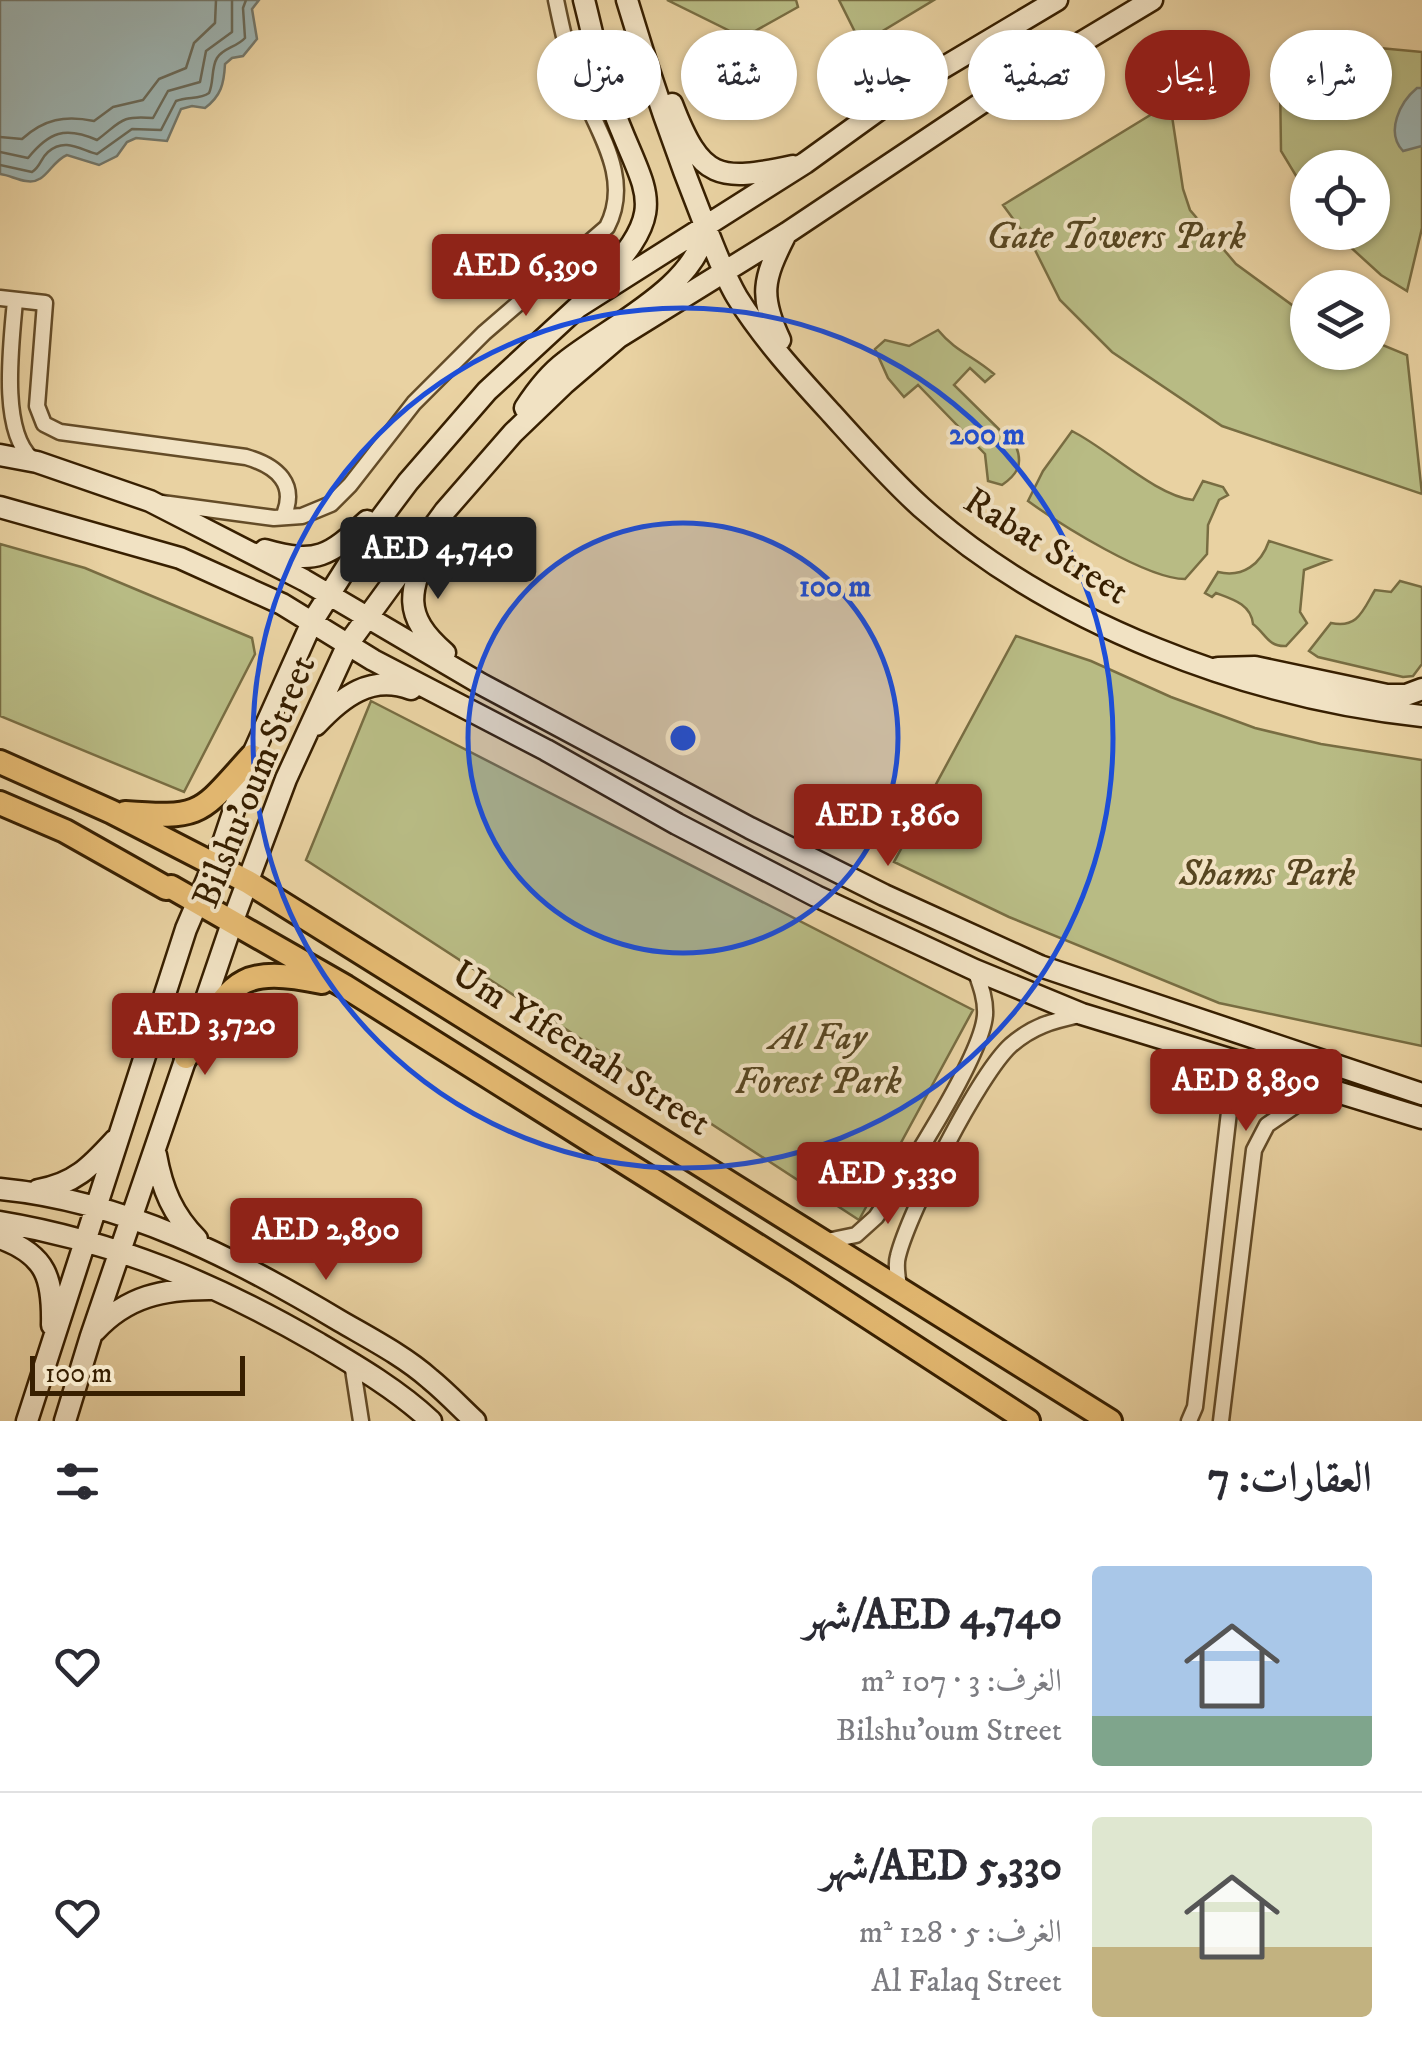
<!DOCTYPE html>
<html lang="ar">
<head>
<meta charset="utf-8">
<style>
	body { margin:0; font-family:"IM FELL DW Pica",Amiri,serif; background:#f7f7f7; color:#2b2b33; direction:rtl; height:100vh; display:flex; flex-direction:column; font-size:38px; white-space:nowrap }
	* { box-sizing:border-box; margin:0 }
	p { font-size:32px; color:#7c7c81 }
	.icon { flex:none; width:55px; height:55px; fill:none; stroke:currentColor; stroke-width:2; stroke-linecap:round; stroke-linejoin:round }
	.map { position:relative; height:1421px; overflow:hidden; direction:ltr }
	.side { display:flex; flex-direction:column; background:#fff; flex:1 }
	.side>* { flex:none }
	.hud { position:absolute; left:30px; top:30px; width:1362px; height:90px; direction:rtl; display:flex; gap:20px }
	.fabs { position:absolute; left:1290px; top:150px; display:grid; gap:20px }
	.fabs a { display:grid; place-items:center; width:100px; height:100px; border-radius:50%; background:#fff; box-shadow:0 2px 8px #0004; font-size:50px }
	.scale { position:absolute; left:30px; bottom:25px; width:215px; box-sizing:border-box; padding-left:10px; border:5px solid #371f00; border-top:0; font-size:28px; line-height:35px; white-space:nowrap; color:#371f00; -webkit-text-stroke:8px #f1e2c3; paint-order:stroke }
	.price { position:absolute; translate:-50% -85px; padding:0 22px; border-radius:10px; background:#8f2418; color:#fff; font-size:32px; line-height:65px; filter:drop-shadow(0 2px 5px #0008) }
	.price::after { content:''; position:absolute; left:50%; top:60px; width:30px; height:22px; margin-left:-15px; background:inherit; clip-path:polygon(0 0,100% 0,50% 100%) }
	.price.selected { background:#222; color:#fff }
	ul { padding:0; list-style:none }
	li { display:flex; align-items:center; gap:30px; height:250px; padding:0 50px }
	li+li { border-top:2px solid #e1e1e2 }
	li span { display:grid; place-items:center; flex:none; width:280px; height:200px; border-radius:10px; color:#555 }
	li>.icon { margin-inline-start:auto }
	span .icon { width:120px; height:120px; fill:#fffc; stroke-width:1 }
	li b { font-size:42px }
	h2 { display:flex; justify-content:space-between; align-items:center; height:120px; padding:0 50px; font-size:42px }
	.pill { padding:0 35px; border-radius:45px; background:#fff; box-shadow:0 2px 8px #0004; font-size:35px; line-height:90px }
	.pill.selected { background:#8f2418; color:#fff }
	.map>svg:first-child { display:block }
</style>
</head>
<body>
<div class="map">
<svg width="1422" height="1421" viewBox="0 0 1422 1421">
	<rect width="100%" height="100%" fill="#e9d2a2"/>
	<filter id="stains"><feTurbulence type="fractalNoise" baseFrequency=".002" numOctaves="4"/><feColorMatrix values="0 0 0 0 .2 0 0 0 0 .09 0 0 0 0 .02 0 0 0 .5 -.17"/></filter>
	<radialGradient id="worn" r=".72"><stop offset=".6" stop-color="#630" stop-opacity="0"/><stop offset="1" stop-color="#630" stop-opacity=".3"/></radialGradient>
	<path fill="#b8bb84" stroke="#786d42" stroke-width="2.5" d="M667 0H796L798 7 755 31H730Z
		M839 0H934L861 44Z
		M1358 46 1422 52V228L1407 291 1381 275 1335 233 1372 232V168H1308L1307 194 1281 151 1280 79 1317 56Z
		M1170 103 1183 189 1190 210 1236 264 1307 316 1308 352H1372L1373 341 1407 355 1422 494 1222 426 1112 352 1060 300 1033 246 1003 205Z
		M938 330C955 351 975 357 994 374L985 382 970 368 954 385 1016 446C1023 464 1018 474 1002 485L988 481 985 454 918 385 904 397 888 378 875 349 885 340 909 346Z
		M1072 431C1108 449 1156 496 1193 500L1203 481 1223 487 1228 495 1219 500 1208 525 1207 554 1185 579C1147 579 1061 525 1028 501L1043 471Z
		M1269 541 1330 560 1304 570 1300 612 1307 623 1286 646C1268 647 1266 634 1253 624 1251 604 1232 599 1216 593L1212 597 1205 593 1218 572C1243 578 1261 564 1269 541Z
		M0 544 85 568 252 638 255 654 184 792 0 716Z
		M1400 581 1422 587V664L1413 676 1403 677 1318 657 1309 651 1331 623C1358 629 1363 610 1375 590L1391 592Z
		M1016 636 1091 661 1171 697 1255 728 1321 744 1422 760V1046L1219 1003 1009 917 894 862Z
		M371 701 973 1010 859 1220 306 860Z"/>
	<path fill="#9db4b2" stroke="#74786b" stroke-width="2.5" d="M0 0H259L252 9 257 39 243 56 232 58 225 64C224 84 221 96 205 108L192 106 181 109 167 141 136 138 127 142 117 156 99 165 67 155C50 162 46 185 26 181 17 180 9 175 0 174Z
		M1417 88H1422V146L1403 151C1385 132 1400 102 1417 88Z"/>
	<g fill="none" stroke-linecap="round" stroke-linejoin="round">
		<path stroke="#6a6a59" stroke-width="2.5" d="M0 137 22 139C44 119 65 115 94 121L113 107 143 100 159 79 186 68 194 43 215 23 216 0
			M0 152 28 158C49 132 65 126 97 140 121 122 120 115 153 118L168 91 200 82 206 51 232 32V0
			M0 165 32 172C41 166 40 159 48 152 65 137 81 150 97 154L132 129 161 130 176 101C187 96 200 100 209 93 214 82 211 68 217 58 223 48 237 47 245 38L243 8 246 0"/>
		<g stroke="#644c28" stroke-width="19">
			<path id="street" d="M592 64 594 113
				M0 298 45 303 37 406 44 424 60 432 246 457C277 466 298 484 283 517
				M15 301C11 346 0 431 32 459
				M162 503 274 518 302 516 331 504 350 485 414 403 484 333 607 227C633 177 596 130 579 85 568 57 562 29 556 0
				M827 1241 856 1235 876 1217C903 1178 982 1057 985 1015 986 999 980 984 975 970
				M899 1287C898 1277 895 1266 898 1256 909 1212 979 1074 1011 1045 1033 1026 1052 1021 1080 1015
				M352 1363 361 1421
				M1189 1421 1195 1407 1229 1112 1212 1055
				M1221 1421 1254 1150 1267 1125 1320 1089"/>
		</g>
		<g stroke="#371f00" stroke-width="25">
			<path id="secondary" d="M584 0C593 35 600 72 612 106 645 197 674 204 597 286
				M627 0C650 78 676 153 706 228 716 252 724 275 737 297 763 339 799 378 832 414 861 446 889 478 921 507 1052 624 1249 698 1422 716
				M672 104C701 180 718 182 793 166
				M780 340C759 296 763 279 785 236
				M525 408C536 391 549 374 565 362 610 326 697 287 706 227
				M0 455 37 462 150 501 304 580 481 684 750 828 884 895 1040 966 1422 1094
				M0 507 180 558 282 604 373 660 546 750 677 824 816 896 975 970 1082 1014 1422 1118
				M431 543C409 591 401 615 445 653
				M265 550C317 565 329 556 367 521
				M1218 668 1255 667 1387 695H1406L1422 689
				M316 725C342 697 371 674 411 689
				M156 1155C162 1189 173 1215 197 1239
				M0 1189C124 1201 235 1258 340 1321 371 1339 404 1356 430 1379 446 1392 460 1407 475 1421
				M38 1190C75 1184 91 1166 115 1140
				M0 1222C115 1241 218 1285 318 1343 357 1366 398 1390 431 1421
				M0 1238C47 1255 53 1279 52 1325
				M95 1331C127 1296 164 1289 209 1289
				M27 1421 186 929 224 840 252 756 312 622 360 546 408 482 487 391 578 307 805 163 909 88 1057 0
				M65 1421 91 1336 232 923 286 779 348 644 445 511 513 433 564 384 619 337 787 233 992 96 1152 0"/>
		</g>
		<g stroke="#371f00" stroke-width="28">
			<path id="primary" d="M0 762 112 812 248 882 1110 1421
				M0 803 65 831 166 888 171 887 346 987 796 1270 1028 1421
				M125 813C204 819 200 813 252 756
				M186 1057C232 987 231 963 322 982"/>
		</g>
		<use href="#street" stroke="#f1e2c3" stroke-width="14"/>
		<use href="#secondary" stroke="#f1e2c3" stroke-width="20"/>
		<use href="#primary" stroke="#e4b971" stroke-width="22"/>
	</g>
	<circle cx="683" cy="738" r="215" fill="#1d4ed8" fill-opacity=".12"/>
	<g fill="none" stroke="#1d4ed8" stroke-width="5">
		<circle cx="683" cy="738" r="215"/>
		<circle cx="683" cy="738" r="430"/>
	</g>
	<g text-anchor="middle" stroke-width="8" stroke-linejoin="round" paint-order="stroke">
		<g font-size="38" font-style="italic" fill="#574621" stroke="#f1e2c3">
			<text x="1116" y="248">Gate Towers Park</text>
			<text x="1267" y="885">Shams Park</text>
			<text x="818" y="1049">Al Fay<tspan x="818" dy="44">Forest Park</tspan></text>
		</g>
		<g font-size="38" fill="#371f00" stroke="#f1e2c3">
			<text transform="translate(1047 545) rotate(32)" y="13">Rabat Street</text>
			<text transform="translate(253 781) rotate(-68)" y="13">Bilshu'oum Street</text>
			<text transform="translate(582 1047) rotate(32)" y="13">Um Yifeenah Street</text>
		</g>
	</g>
	<circle cx="683" cy="738" r="15" fill="#1d4ed8" stroke="#f1e2c3" stroke-width="5"/>
	<g font-size="30" text-anchor="middle" font-weight="bold" fill="#1d4ed8" stroke="#f1e2c3" stroke-width="8" stroke-linejoin="round" paint-order="stroke">
		<text x="987" y="444">200 m</text>
		<text x="835" y="596">100 m</text>
	</g>
	<rect width="100%" height="100%" filter="url(#stains)"/>
	<rect width="100%" height="100%" fill="url(#worn)"/>
</svg>
<div class="fabs">
<a><svg class="icon" aria-label="locate" viewBox="0 0 24 24"><circle cx="12" cy="12" r="6"/><path d="M12 2v4M12 18v4M2 12h4M18 12h4"/></svg></a>
<a><svg class="icon" aria-label="layers" viewBox="0 0 24 24"><path d="M12 4l9 5-9 5-9-5zM3 14l9 5 9-5"/></svg></a>
</div>
<div class="scale">100 m</div>
<b class="price" style="left:526px;top:319px">AED 6,390</b>
<b class="price selected" style="left:438px;top:602px">AED 4,740</b>
<b class="price" style="left:888px;top:869px">AED 1,860</b>
<b class="price" style="left:205px;top:1078px">AED 3,720</b>
<b class="price" style="left:1246px;top:1134px">AED 8,890</b>
<b class="price" style="left:888px;top:1227px">AED 5,330</b>
<b class="price" style="left:326px;top:1283px">AED 2,890</b>
<div class="hud">
<a class="pill">شراء</a>
<a class="pill selected">إيجار</a>
<a class="pill">تصفية</a>
<a class="pill">جديد</a>
<a class="pill">شقة</a>
<a class="pill">منزل</a>
</div>
</div>
<section class="side">
<h2>العقارات: 7<svg class="icon" aria-label="filters" viewBox="0 0 24 24"><path d="M4 7h16M4 17h16"/><circle cx="9" cy="7" r="2"/><circle cx="15" cy="17" r="2"/></svg></h2>
<ul>
<li><span style="background:linear-gradient(#a9c7e8 75%,#7fa58c 0)"><svg class="icon" aria-label="home" viewBox="0 0 24 24"><path d="M3 11l9-7 9 7M6 9v11h12V9"/></svg></span><div><b>AED 4,740/شهر</b><p>الغرف: 3 · 107 m²</p><p>Bilshu'oum Street</p></div><svg class="icon" aria-label="heart" viewBox="0 0 24 24"><path d="M12 20l-8-8c-3-5 5-10 8-4 3-6 11-1 8 4z"/></svg></li>
<li><span style="background:linear-gradient(#dfe7d0 65%,#c2b280 0)"><svg class="icon" aria-label="home" viewBox="0 0 24 24"><path d="M3 11l9-7 9 7M6 9v11h12V9"/></svg></span><div><b>AED 5,330/شهر</b><p>الغرف: 5 · 128 m²</p><p>Al Falaq Street</p></div><svg class="icon" aria-label="heart" viewBox="0 0 24 24"><path d="M12 20l-8-8c-3-5 5-10 8-4 3-6 11-1 8 4z"/></svg></li>
</ul>
</section>
</body>
</html>
